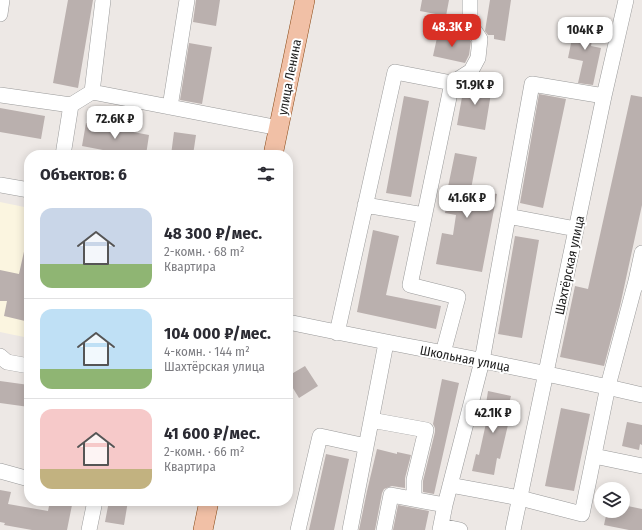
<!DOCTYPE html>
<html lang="ru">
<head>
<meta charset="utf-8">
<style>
	body { margin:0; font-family:"Fira Sans Condensed",sans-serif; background:#f7f7f7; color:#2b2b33; height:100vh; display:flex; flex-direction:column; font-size:15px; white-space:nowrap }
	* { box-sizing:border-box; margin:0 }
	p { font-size:13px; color:#7c7c81 }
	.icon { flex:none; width:22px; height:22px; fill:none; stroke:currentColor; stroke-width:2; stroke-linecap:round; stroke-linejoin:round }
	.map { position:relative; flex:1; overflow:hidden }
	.drawer { position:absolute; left:24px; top:150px; width:269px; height:356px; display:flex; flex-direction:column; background:#fff; border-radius:16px; box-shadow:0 2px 10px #0003 }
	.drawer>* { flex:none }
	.tools { position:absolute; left:594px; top:482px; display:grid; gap:8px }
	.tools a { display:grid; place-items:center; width:36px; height:36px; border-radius:50%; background:#fff; box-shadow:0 2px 10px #0003; font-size:20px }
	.price { position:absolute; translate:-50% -34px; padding:0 9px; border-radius:8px; background:#fff; color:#222; font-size:13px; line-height:26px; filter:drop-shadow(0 1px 2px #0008) }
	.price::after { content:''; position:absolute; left:50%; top:24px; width:12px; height:9px; margin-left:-6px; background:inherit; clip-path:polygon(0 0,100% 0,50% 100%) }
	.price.selected { background:#d93025; color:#fff }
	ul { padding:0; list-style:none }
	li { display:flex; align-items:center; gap:12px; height:100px; padding:0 16px }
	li+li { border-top:1px solid #e1e1e2 }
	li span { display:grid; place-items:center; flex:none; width:112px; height:80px; border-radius:12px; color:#555 }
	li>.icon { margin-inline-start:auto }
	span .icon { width:48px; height:48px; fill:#fffc; stroke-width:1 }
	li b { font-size:17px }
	h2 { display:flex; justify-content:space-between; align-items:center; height:48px; padding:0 16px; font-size:17px }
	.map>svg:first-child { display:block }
</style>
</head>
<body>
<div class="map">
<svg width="642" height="530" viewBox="0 0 642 530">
	<rect width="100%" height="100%" fill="#ede8e5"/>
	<path fill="#fbf5e0" d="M0 202 29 208V338L0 332Z"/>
	<path fill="#bab0ae" d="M68 0H93L78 88 53 83Z
		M196 0H220L216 26 193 22Z
		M422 0H449L446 16 420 11Z
		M490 0H511L505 41 494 39V35H488L485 31Z
		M576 19 595 23 591 46 601 48 593 85 578 83 583 61 568 58Z
		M438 33 470 40 471 41 469 55 465 63 433 56Z
		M189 43 212 47 202 104 180 100Z
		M468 83 492 87 485 130 457 125 464 86Z
		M539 94 566 99 543 208 520 203Z
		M631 95 642 97V205L620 306 604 366 560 357 575 286 588 289Z
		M404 96 429 101 411 197 386 193Z
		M0 108 45 116 41 139 0 132Z
		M86 123 149 135 146 155H129L82 146Z
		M174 132 196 135 193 155H171Z
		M455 153 477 157 471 189 497 194 482 272 436 264 442 233 453 235 456 215 445 213 450 187H448Z
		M373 230 399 236 386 295 441 306 436 329 357 312Z
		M515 236 539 240 522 338 498 334Z
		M25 247 29 248V303L25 321 4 316 7 301H0V270L19 274Z
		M305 366 318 386 299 398 288 380V376Z
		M442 379 459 383 434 494 423 492V481L435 432V428L433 424Z
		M0 381 29 385 27 397H29V407L0 403Z
		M488 391 511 396 507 411 511 412 500 459 497 458 494 475 472 471 476 454 479 455 490 405 486 404Z
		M561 408 590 414 574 491 545 486Z
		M627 422 642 425V445L640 444 639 450 622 446Z
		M377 449 397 454V452L411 455 405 478V488L392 486 384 489 382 493 375 530H359L367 491Z
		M326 454 349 459 334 530H309Z
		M0 490 11 492 8 504 48 511 50 501 72 505 67 530H32L4 525 5 523 0 522Z
		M109 501H128L124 525 105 522Z
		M398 505 429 511 425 530H393Z
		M623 505 642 509V530H629L604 525 607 511H623Z"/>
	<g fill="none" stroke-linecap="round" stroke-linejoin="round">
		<g stroke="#9a9a9a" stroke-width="16">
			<path id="minor" d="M0 14 2 0
				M452 83 471 71 478 58 480 39 470 24V0
				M92 92 103 0
				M0 95 71 105 63 155
				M71 105 92 92 279 128
				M170 107 187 0
				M0 185 29 190
				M365 205 424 215
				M508 216 576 229
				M642 253 636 281 642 283
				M288 322C406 347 525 367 642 395
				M337 333 395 72 452 83 410 285 458 297 443 353
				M0 356 7 362 29 366
				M371 420 426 430 414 480V499
				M594 456 642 466
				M0 471 29 479
				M450 485 520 498 582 514 608 386 636 281
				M441 526 460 530
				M89 530 95 501
				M298 530 320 436 366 446
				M350 530 386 343
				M384 530 391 495 445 505
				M440 530 445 505 482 361 532 84 604 96
				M513 530 604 96 626 0"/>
		</g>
		<g stroke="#864511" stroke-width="20">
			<path id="major" d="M273 155 305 0
				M203 530 209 501"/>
		</g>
		<use href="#minor" stroke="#fff" stroke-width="15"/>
		<use href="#major" stroke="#f1c0a6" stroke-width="19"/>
	</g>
	<g text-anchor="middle" stroke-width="4" stroke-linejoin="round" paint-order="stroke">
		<g font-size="13" fill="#1d1d1d" stroke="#fff">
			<text transform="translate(289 77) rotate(-79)" y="5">улица Ленина</text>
			<text transform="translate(569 265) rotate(-78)" y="5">Шахтёрская улица</text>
			<text transform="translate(465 358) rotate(11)" y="5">Школьная улица</text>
		</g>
	</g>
</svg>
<div class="tools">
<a><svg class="icon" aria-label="layers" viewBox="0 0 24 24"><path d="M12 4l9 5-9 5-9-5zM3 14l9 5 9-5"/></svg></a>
</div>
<b class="price selected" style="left:452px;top:48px">48.3K ₽</b>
<b class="price" style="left:585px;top:51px">104K ₽</b>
<b class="price" style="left:475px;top:106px">51.9K ₽</b>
<b class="price" style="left:115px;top:140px">72.6K ₽</b>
<b class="price" style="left:467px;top:219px">41.6K ₽</b>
<b class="price" style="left:493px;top:434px">42.1K ₽</b>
<section class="drawer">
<h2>Объектов: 6<svg class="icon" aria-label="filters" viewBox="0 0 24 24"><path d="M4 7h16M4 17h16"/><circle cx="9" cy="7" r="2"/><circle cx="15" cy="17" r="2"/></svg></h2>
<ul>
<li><span style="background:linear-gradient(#c9d6e8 70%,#8fb573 0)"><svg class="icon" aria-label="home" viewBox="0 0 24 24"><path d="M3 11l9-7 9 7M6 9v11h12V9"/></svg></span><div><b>48 300 ₽/мес.</b><p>2-комн. · 68 m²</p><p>Квартира</p></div></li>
<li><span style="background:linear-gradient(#bfe0f5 75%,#8fb573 0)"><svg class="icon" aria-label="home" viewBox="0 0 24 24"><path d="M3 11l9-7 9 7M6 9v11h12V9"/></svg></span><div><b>104 000 ₽/мес.</b><p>4-комн. · 144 m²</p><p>Шахтёрская улица</p></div></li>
<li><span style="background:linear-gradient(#f6c9c9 75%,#c2b280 0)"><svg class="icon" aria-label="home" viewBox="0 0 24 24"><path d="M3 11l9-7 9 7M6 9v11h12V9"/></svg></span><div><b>41 600 ₽/мес.</b><p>2-комн. · 66 m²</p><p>Квартира</p></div></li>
</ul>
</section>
</div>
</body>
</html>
